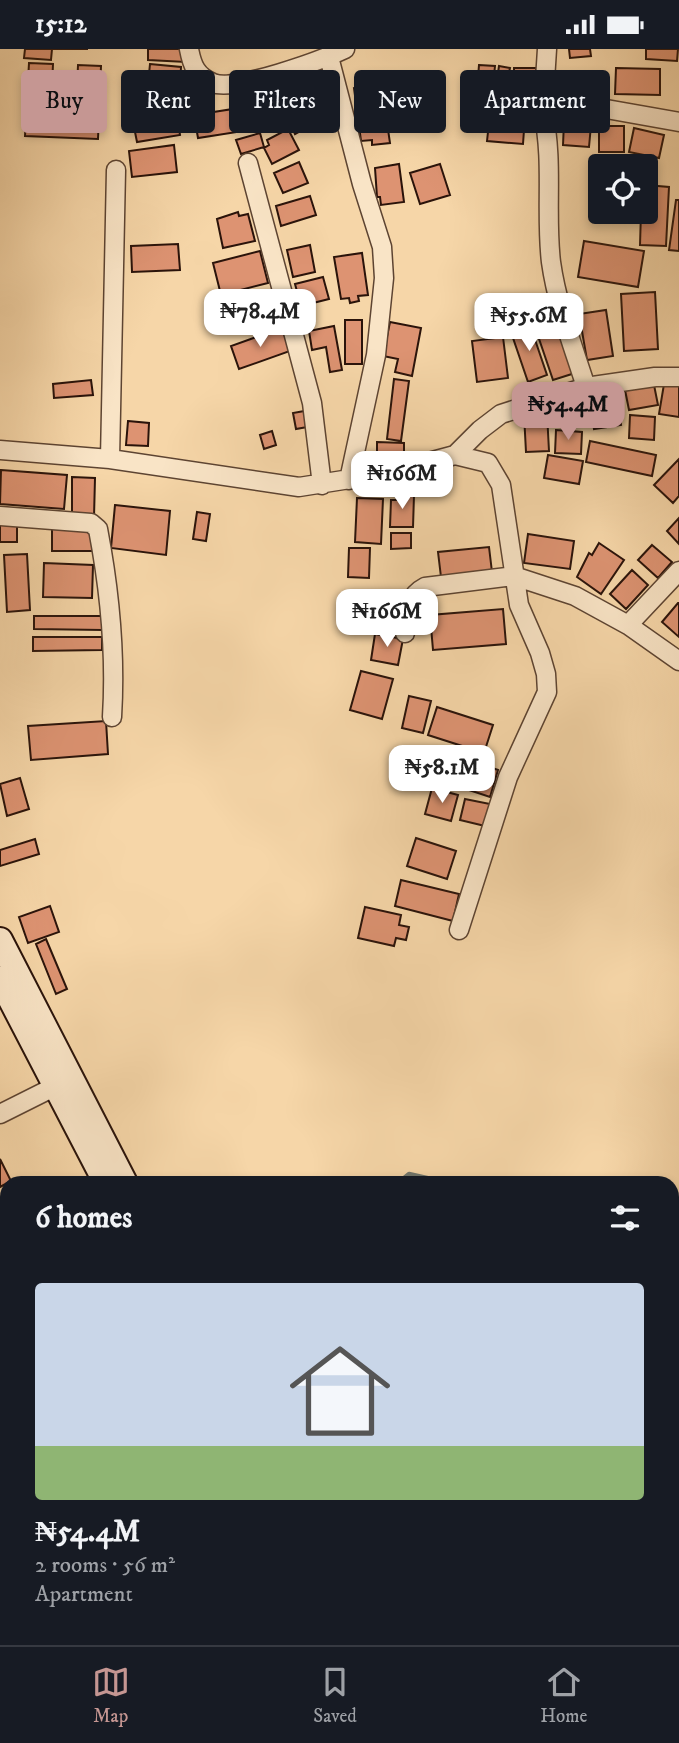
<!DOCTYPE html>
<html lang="en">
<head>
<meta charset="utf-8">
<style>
	body { margin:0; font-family:"IM FELL DW Pica",serif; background:#20242c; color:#f1f3f6; height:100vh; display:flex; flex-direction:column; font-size:26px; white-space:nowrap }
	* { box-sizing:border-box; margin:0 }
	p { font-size:23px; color:#9ea1a6 }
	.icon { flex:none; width:38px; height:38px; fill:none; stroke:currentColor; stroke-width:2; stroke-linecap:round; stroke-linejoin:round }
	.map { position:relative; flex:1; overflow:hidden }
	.sheet { position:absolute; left:0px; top:1127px; width:679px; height:469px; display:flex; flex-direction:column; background:#171b24; border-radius:21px 21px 0 0; box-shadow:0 4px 10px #0003 }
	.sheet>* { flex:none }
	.banner { position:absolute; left:21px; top:21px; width:637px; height:63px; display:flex; gap:14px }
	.tools { position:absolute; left:588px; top:105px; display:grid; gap:14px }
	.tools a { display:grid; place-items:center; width:70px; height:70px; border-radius:7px; background:#171b24; box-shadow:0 4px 10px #0003; font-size:35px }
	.price { position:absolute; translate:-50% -60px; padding:0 16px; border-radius:14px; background:#fff; color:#222; font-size:23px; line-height:46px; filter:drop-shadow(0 2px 4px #0008) }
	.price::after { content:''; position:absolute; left:50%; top:42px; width:21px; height:16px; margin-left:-10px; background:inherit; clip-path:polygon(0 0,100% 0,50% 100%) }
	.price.current { background:#c59692; color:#111 }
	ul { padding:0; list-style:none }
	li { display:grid; align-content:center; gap:14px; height:371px; padding:0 35px }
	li+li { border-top:2px solid #363941 }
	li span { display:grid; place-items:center; height:217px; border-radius:7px; color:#555 }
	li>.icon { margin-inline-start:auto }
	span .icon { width:126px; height:126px; fill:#fffc; stroke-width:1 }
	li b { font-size:30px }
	h2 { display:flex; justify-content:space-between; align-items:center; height:84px; padding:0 35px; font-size:30px }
	.pill { padding:0 24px; border-radius:7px; background:#171b24; box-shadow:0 4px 10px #0003; font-size:24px; line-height:63px }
	.pill.current { background:#c59692; color:#111 }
	.status { display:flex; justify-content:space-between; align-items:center; height:49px; padding:0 35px; background:#171b24; direction:ltr }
	.status svg { height:19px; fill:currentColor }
	.tab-bar { display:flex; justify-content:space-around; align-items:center; height:98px; border-top:2px solid #363941; background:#171b24; font-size:19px; color:#9ea1a6 }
	.tab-bar a { display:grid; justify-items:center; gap:4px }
	.tab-bar .current { color:#c59692 }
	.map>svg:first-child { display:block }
</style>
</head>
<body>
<div class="status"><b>15:12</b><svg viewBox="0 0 49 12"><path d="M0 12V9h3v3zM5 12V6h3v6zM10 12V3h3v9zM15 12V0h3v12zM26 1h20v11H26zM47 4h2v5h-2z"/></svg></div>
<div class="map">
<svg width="679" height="1596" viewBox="0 0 679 1596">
	<rect width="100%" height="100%" fill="#f6d6a8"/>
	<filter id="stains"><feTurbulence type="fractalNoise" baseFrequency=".00286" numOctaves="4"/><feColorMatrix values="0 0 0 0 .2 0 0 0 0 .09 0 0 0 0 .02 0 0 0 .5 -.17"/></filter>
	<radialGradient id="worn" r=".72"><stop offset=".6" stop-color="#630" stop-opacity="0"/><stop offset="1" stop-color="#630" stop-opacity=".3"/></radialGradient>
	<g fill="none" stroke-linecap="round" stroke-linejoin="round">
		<path stroke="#70766d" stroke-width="4.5" d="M398 1134 409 1125 449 1134
			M672 1183 679 1185
			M0 1425 7 1421"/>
	</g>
	<path fill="#dd9372" stroke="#2a130a" stroke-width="2" d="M25 0H88H52L51 11 24 9Z
		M148 0H187L186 13 148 11Z
		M569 0H590L591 7 570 9Z
		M646 0H678L677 12 646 10Z
		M29 14 53 15 51 62 76 63 78 16 101 17 98 90 25 87Z
		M150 15 181 18 180 37 148 35Z
		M479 16 495 17 491 56 476 54Z
		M499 17 510 19 507 33 497 31Z
		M514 19H536L537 42 514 43Z
		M616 19 660 20V46L615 45Z
		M321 24 325 46 294 53 291 37 288 38 286 31Z
		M428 33 437 70 408 77 400 39Z
		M376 36V40L382 39 390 94 372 96V91L361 92 354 39Z
		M328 49 335 62 312 77 304 64Z
		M233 60 237 83 198 89 194 66Z
		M177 65 180 86 137 93 133 73Z
		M298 65 304 80 295 85 288 69Z
		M490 65 525 67 523 95 487 92Z
		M564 73 591 76 589 98 563 96Z
		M599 77H624V103H599Z
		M634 79 664 86 659 109 629 103Z
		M288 80 299 101 272 115 264 99 269 96 267 91Z
		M260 84 264 98 241 105 236 91Z
		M174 96 177 123 132 128 129 102Z
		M299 113 308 134 283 144 274 124Z
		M399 115 404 153 381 156 380 148H377L375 119Z
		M440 115 450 146 420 155 410 124Z
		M646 136 669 138 666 197 640 196 641 163H646Z
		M310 147 316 166 281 177 276 157Z
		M676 151H679V202L669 201Z
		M238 163 239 167 248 165 255 192 223 199 217 170Z
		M584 192 644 202 638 238 578 228Z
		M178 195 180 221 132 223 131 197Z
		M310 196 315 223 293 228 287 201Z
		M260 202 268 234 221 246 213 214Z
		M362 204 368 246 358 247 359 252 350 254 349 249 341 250 334 208Z
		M323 228 329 250 301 257 295 235Z
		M655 243 658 300 624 302 621 245Z
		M606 261 613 307 587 311 579 265Z
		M557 267 575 324 553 331 534 275Z
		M345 271H362V315H345Z
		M390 273 421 279 412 327 395 323 398 310 383 307Z
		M530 276 547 326 528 333 511 283Z
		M334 277 342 321 330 323 326 298 312 301 309 282Z
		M282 279 290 302 239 320 231 297Z
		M503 288 508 329 477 333 472 292Z
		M394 330 409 332 401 392 387 390Z
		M91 331 93 346 54 349 53 335Z
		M664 335 679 337V368L659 365Z
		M654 336 658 356 629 361 625 341Z
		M617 347 621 376 594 380 590 351Z
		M310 361 313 377 296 380 293 364Z
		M547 364 549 402 526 403 524 365Z
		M630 366 655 368 654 391 629 389Z
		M128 372 149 374 148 397 126 396Z
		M556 381 582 383 581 405 555 404Z
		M272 382 276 396 264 400 260 386Z
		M590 392 656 406 652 427 586 413Z
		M377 393 404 394V408L377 407Z
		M548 406 583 412 579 435 544 429Z
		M679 410V447L673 454 654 436Z
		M1 421 67 426 64 460 0 455Z
		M72 428 95 429 94 468H72Z
		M398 445 414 446 413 478H390L391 451H398Z
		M357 449 383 450 381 495 355 493Z
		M115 456 170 462 166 506 111 499Z
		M197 463 210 465 206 492 193 490Z
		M679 469V495L667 482Z
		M0 475H17V493H0Z
		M52 476 94 477V502H52Z
		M391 484H411V499L391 500Z
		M528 485 574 492 570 520 524 514Z
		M599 494 624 511 601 545 577 528 589 504 592 506Z
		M652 496 672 513 658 529 638 511Z
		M489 498 492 523 441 528 438 503Z
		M349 499H370L369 529 348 528Z
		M27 505 30 561 7 563 4 506Z
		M44 514 93 516 92 549 43 548Z
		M632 521 648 536 626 560 610 545Z
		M369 545 397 549 394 573 365 568Z
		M678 554H679V588L662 573Z
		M503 560 506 595 433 601 430 566Z
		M34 567H103L102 581 34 580Z
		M375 585 403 590 398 616 371 611Z
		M33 588H102V601L33 602Z
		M361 622 393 630 382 670 350 661Z
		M409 647 431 652 423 684 402 679Z
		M437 658 493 676 484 704 428 686Z
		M106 672 108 705 31 711 28 677Z
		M442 702 498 721 490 748 433 729Z
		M20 729 29 760 7 767 0 735Z
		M432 739 458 746 451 772 425 765Z
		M465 750 490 755 485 777 460 771Z
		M416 789 456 802 447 830 407 817Z
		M35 790 39 805 0 817V801Z
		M401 831 459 845 453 872 395 857Z
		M50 857 59 883 28 894 19 868Z
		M365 858 401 866 399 876 409 878 406 891 396 889 394 897 358 889Z
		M46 890 67 940 56 945 36 895Z
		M0 1110 11 1132 0 1138Z
		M2 1183 7 1194 6 1233 4 1229 0 1230V1184Z
		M679 1249V1302L672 1316V1262Z
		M7 1272V1305L0 1309V1275Z
		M674 1436 679 1438V1470L672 1468Z
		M672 1476 679 1479V1499L672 1497Z
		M25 1589H53L57 1596H28Z
		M179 1589H217L222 1596H184Z
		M230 1589H261L253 1596H237Z
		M332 1589H372L367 1596H342Z
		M384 1589H428L424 1596H380Z"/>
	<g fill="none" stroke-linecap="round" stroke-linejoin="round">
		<g stroke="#5d4432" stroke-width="21">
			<path id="minor" d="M189 0C192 16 196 27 213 34 235 43 322 11 345 0
				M329 8 362 135 382 198 384 229 376 306 349 431
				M543 63 547 0
				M248 114 312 354 322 436
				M586 338C573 297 557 256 551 213 545 163 554 113 543 63L595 58 679 73
				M0 401 110 410 299 438 388 424 455 406 480 381 501 365 586 338 655 328H679
				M455 406 488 414 501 436 519 556 540 604 546 625 547 643 508 728 459 881
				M110 410 116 121
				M0 467 91 474 98 480C110 543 116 604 112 668
				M628 576 679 522
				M405 584C408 565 406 548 425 538L514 527 575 547 628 576 679 612
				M0 1065 56 1037
				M0 1250 7 1246
				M672 1381 679 1363
				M124 1589 126 1596
				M271 1596 279 1589
				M514 1596 518 1589"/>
		</g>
		<g stroke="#2a130a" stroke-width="28">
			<path id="secondary" d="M0 891 125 1134
				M0 930 106 1134
				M672 1534 679 1537
				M672 1554 679 1557"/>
		</g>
		<use href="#minor" stroke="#f9e4c6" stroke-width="18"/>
		<use href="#secondary" stroke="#f9e4c6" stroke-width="24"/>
	</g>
	<rect width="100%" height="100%" filter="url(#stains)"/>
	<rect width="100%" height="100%" fill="url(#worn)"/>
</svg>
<div class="tools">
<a><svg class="icon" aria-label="locate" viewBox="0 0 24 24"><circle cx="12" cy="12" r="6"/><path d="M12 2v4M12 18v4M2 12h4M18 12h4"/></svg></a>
</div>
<b class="price" style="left:260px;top:300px">₦78.4M</b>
<b class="price" style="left:529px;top:304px">₦55.6M</b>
<b class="price current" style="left:568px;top:393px">₦54.4M</b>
<b class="price" style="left:402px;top:462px">₦166M</b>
<b class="price" style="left:387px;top:600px">₦166M</b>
<b class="price" style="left:442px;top:756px">₦58.1M</b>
<div class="banner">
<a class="pill current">Buy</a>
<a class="pill">Rent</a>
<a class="pill">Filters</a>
<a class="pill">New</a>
<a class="pill">Apartment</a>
</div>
<section class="sheet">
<h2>6 homes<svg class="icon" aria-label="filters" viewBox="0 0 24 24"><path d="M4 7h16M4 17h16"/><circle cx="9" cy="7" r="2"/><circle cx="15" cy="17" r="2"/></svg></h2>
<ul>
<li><span style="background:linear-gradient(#c9d6e8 75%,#8fb573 0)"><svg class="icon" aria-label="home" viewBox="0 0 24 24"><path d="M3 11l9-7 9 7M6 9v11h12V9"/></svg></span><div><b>₦54.4M</b><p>2 rooms · 56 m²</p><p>Apartment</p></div></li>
</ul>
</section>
</div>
<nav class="tab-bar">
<a class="current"><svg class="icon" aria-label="map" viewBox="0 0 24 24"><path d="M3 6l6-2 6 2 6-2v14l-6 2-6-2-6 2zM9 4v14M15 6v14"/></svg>Map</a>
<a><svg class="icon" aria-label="saved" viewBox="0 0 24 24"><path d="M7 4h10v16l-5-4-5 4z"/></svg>Saved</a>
<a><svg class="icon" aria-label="home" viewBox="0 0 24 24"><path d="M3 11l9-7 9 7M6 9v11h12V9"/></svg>Home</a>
</nav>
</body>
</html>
